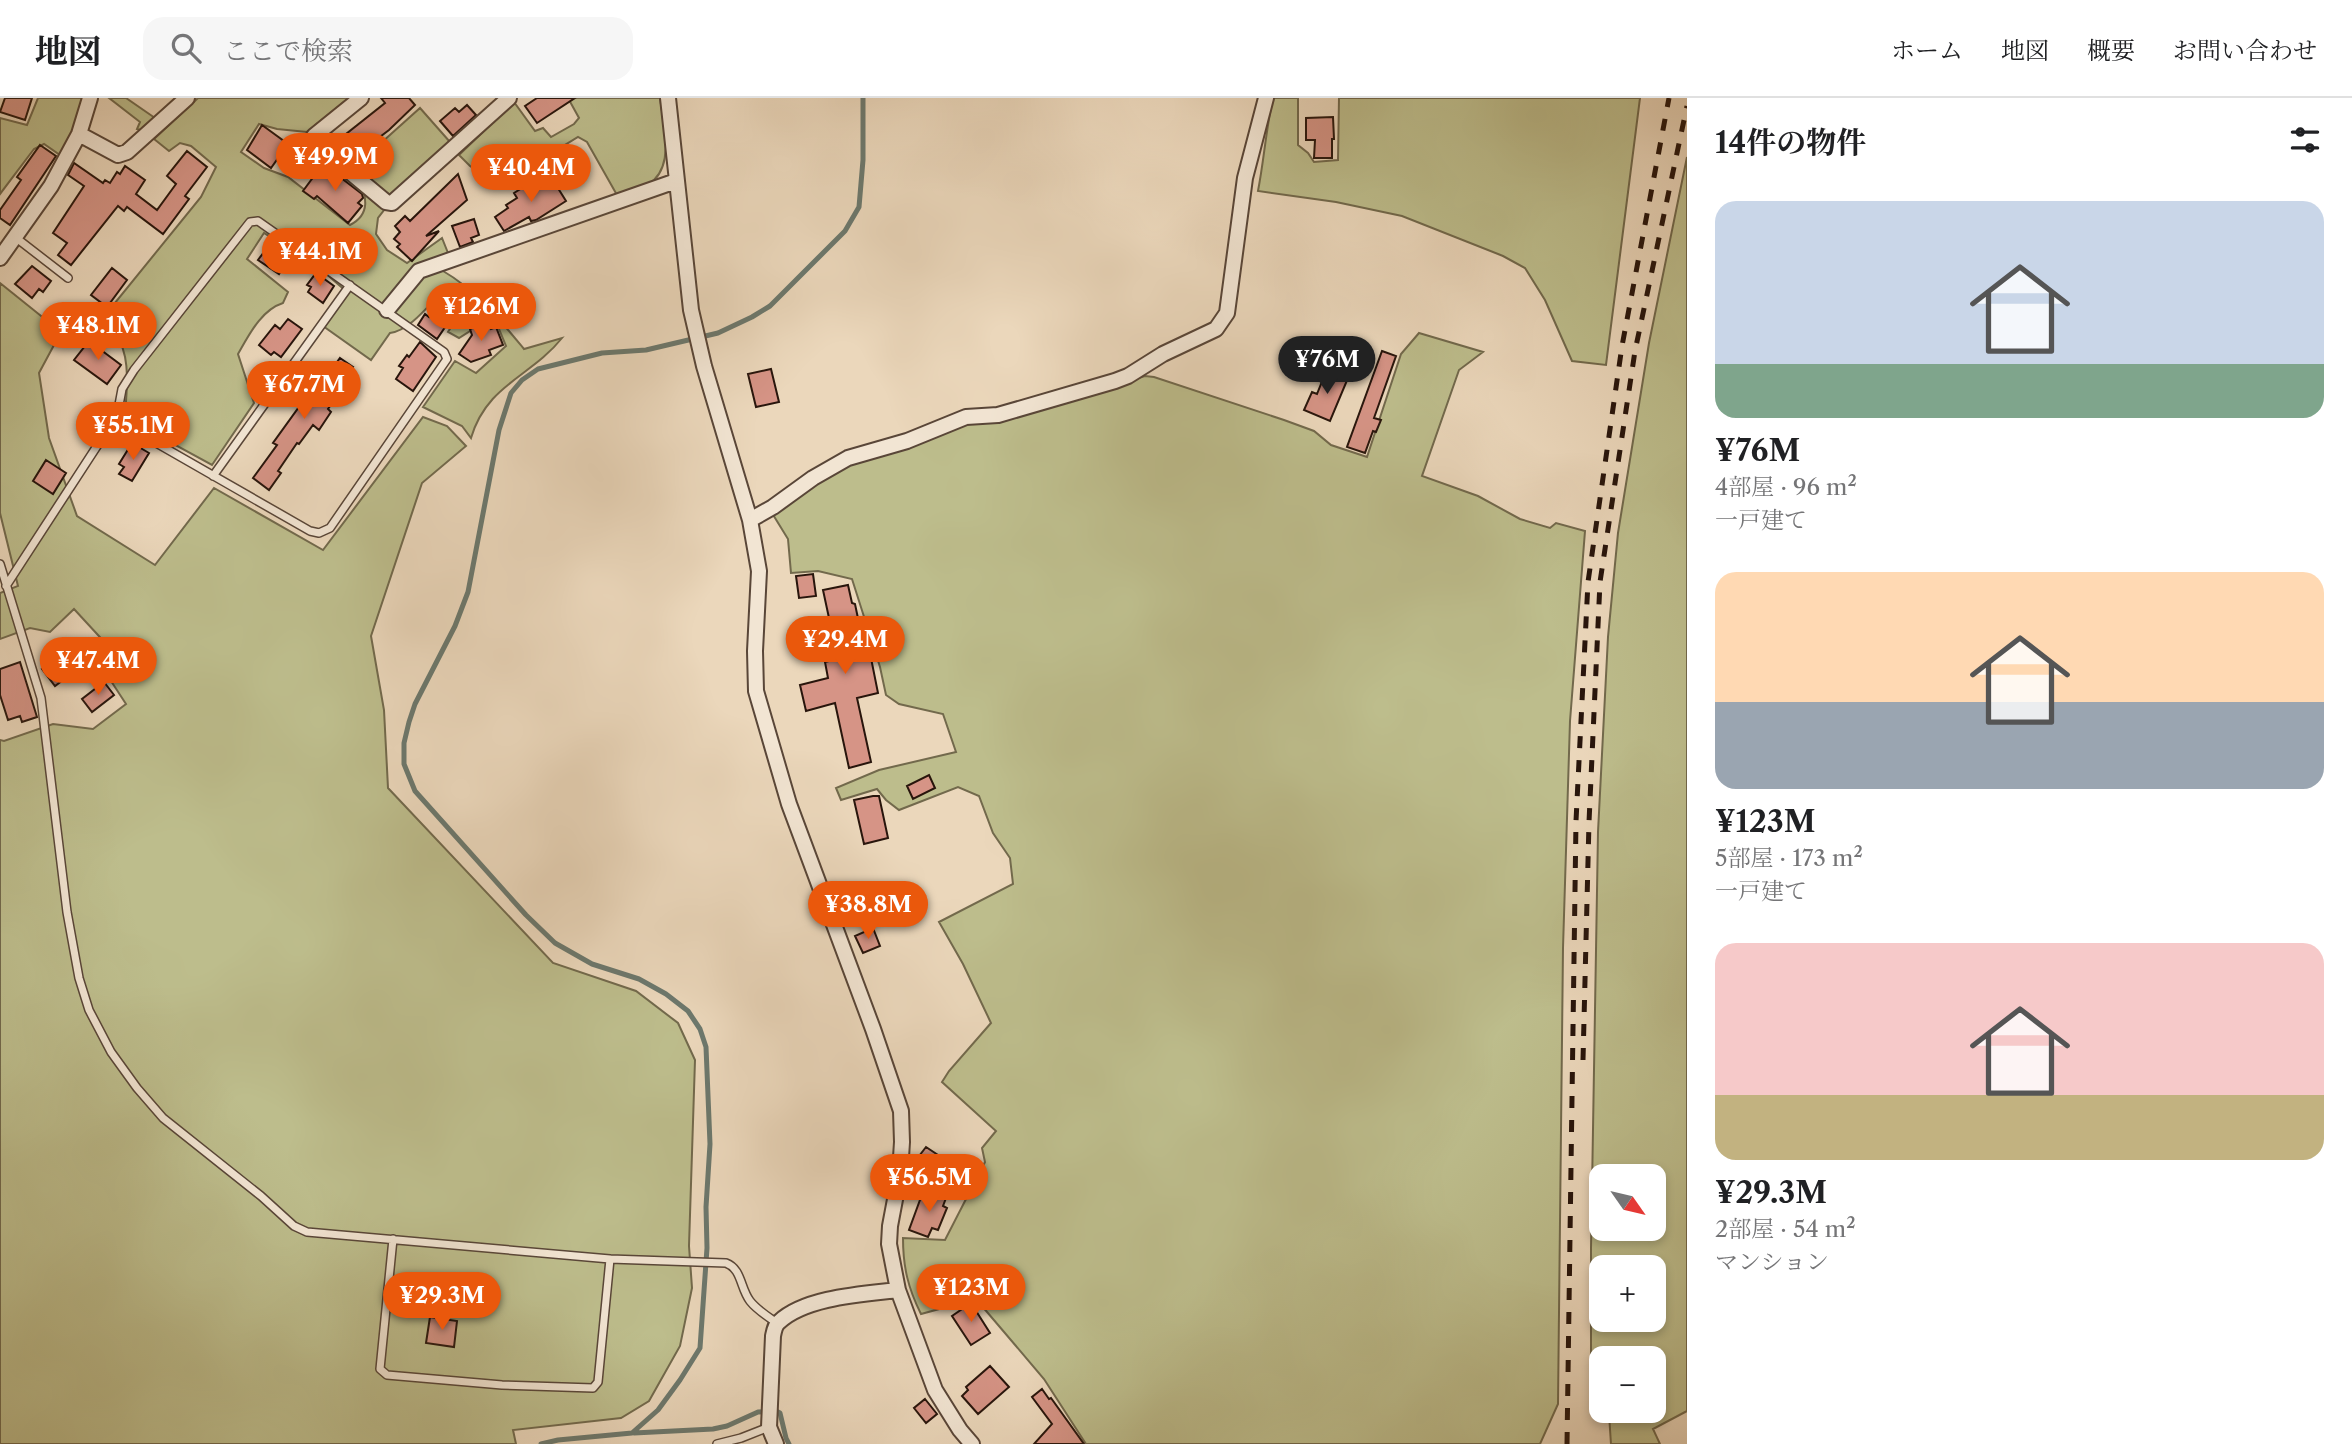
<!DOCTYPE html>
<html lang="ja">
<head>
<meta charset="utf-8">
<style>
	body { margin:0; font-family:"Libre Caslon Text","Noto Serif JP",serif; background:#f6f6f6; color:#202124; height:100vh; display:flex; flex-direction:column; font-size:26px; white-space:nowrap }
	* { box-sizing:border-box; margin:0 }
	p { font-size:23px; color:#757577 }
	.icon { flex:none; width:38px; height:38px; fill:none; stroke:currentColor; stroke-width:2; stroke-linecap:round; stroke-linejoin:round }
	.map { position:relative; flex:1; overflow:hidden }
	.sheet { display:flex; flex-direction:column; background:#fff; width:665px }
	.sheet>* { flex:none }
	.needle { width:46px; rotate:124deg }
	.tools { position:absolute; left:1589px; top:1066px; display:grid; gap:14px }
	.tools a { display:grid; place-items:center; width:77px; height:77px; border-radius:14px; background:#fff; box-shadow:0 4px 10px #0003; font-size:35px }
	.price { position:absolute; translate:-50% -60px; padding:0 16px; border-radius:24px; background:#ea580c; color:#fff; font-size:23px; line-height:46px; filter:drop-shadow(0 2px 4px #0008) }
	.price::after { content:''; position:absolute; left:50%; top:42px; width:21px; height:16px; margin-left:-10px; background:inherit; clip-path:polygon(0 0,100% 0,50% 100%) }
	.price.on { background:#222; color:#fff }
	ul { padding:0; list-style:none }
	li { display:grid; align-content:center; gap:14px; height:371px; padding:0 28px }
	li span { display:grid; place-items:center; height:217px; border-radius:21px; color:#555 }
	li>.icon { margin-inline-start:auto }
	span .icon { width:126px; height:126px; fill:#fffc; stroke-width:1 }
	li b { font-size:30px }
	h2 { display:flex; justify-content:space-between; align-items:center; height:84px; padding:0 28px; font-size:30px }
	header { display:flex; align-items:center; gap:42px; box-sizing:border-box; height:98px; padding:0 35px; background:#fff; border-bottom:2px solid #e0e0e0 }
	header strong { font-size:33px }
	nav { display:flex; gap:38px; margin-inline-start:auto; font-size:24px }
	.search { width:490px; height:63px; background:#f6f6f6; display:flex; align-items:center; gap:18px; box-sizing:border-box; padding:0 24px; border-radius:21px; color:#757577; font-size:26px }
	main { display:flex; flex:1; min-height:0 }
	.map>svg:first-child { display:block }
</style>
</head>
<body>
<header>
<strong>地図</strong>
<div class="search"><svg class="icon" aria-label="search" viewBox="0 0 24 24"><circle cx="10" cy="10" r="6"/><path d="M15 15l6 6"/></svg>ここで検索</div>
<nav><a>ホーム</a><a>地図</a><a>概要</a><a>お問い合わせ</a></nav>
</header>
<main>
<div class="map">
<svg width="1687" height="1346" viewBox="0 0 1687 1346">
	<rect width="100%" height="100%" fill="#ebd7bb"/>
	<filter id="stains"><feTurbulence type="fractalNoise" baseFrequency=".00286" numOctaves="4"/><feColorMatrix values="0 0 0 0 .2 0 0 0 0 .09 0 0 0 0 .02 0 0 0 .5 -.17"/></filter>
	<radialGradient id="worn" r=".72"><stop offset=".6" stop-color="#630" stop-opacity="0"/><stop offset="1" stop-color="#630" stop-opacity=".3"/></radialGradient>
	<path fill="#bdbd8c" stroke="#72694c" stroke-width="2" fill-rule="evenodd" d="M38 0H87L75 33 60 57 44 46 34 51 0 96V20L27 27Z
		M109 0H126L155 20 141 32 137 31 140 24Z
		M198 0H349L307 34 277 31 259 26 241 54 264 70 288 79 350 127C374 115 364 94 358 74L362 62 420 10 450 44 402 89 378 120 376 136 387 152 407 165 442 140 448 155 443 173C476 192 500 222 524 251L562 240C531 279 487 286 471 340L462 328 423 309 455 263 476 275 506 248 499 231 489 221 459 240 448 234 466 206 445 191C430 205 411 232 390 235L371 262 323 228 347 194 324 174 264 135 247 161 288 194 283 205C261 212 249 237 238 256L254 305 212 367 133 324 125 315C127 294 130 263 120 244 116 238 110 232 106 226L110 211 201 99 216 69 191 48 180 45 169 53 154 41Z
		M568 0H660C663 24 674 63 654 82 645 90 629 93 617 97L587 44 578 39 524 72 496 86 470 68 459 57 514 4 535 33 543 30 551 39 574 26 579 20Z
		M1273 0H1298V47L1308 55 1314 64 1338 62 1339 0H1640L1606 267 1572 263 1545 202 1525 170 1503 158 1402 118 1336 104 1258 93C1264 62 1266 31 1273 0Z
		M1687 59V1313L1653 1331 1660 1346H1611L1609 1316 1591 1310V1150L1598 734 1608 539 1618 435 1649 245ZM1601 1078H1654V1130H1601ZM1601 1169H1654V1222H1601ZM1601 1260H1654V1312H1601Z
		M0 185 61 234 39 275 49 340 77 418 155 467 214 390 323 452 423 319 447 328 466 348 422 385 371 538 384 612 388 690 553 865 636 893 678 925 695 962 689 1148 692 1190 680 1248 649 1303 621 1320 513 1332 516 1346H0V642L4 643 53 626 93 631 126 606 96 560 109 549 74 511 50 534 30 530 0 541V495L18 488 0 415Z
		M1419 235 1483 254 1459 272 1422 378 1478 398 1520 421 1550 430 1556 425 1585 433 1570 623 1563 850 1558 1306 1540 1346H1086L1044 1281 976 1201 921 1216C908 1190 903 1169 903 1140L945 1142 985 1064 982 1050 996 1033 942 984 949 973 991 925 963 866 939 824 1013 786 1010 760 993 735 979 698 958 689 899 712 886 702 877 691 841 702 836 690 879 672 956 654 943 616 899 606 886 597 880 569 852 481 818 473 791 475 788 441 772 415 817 383 849 366 968 324 1093 294 1145 278 1154 279 1284 322 1314 333 1331 347 1367 359 1401 256Z"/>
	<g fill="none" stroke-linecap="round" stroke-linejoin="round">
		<path stroke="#6c786d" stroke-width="5" d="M634 1335 713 1331 727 1328 758 1314 776 1313 780 1315 786 1340 789 1346
			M541 1346 558 1342 632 1335 658 1312 680 1282 700 1250 707 1150 706 1109 710 1046 706 949 700 931 688 913 666 896 639 881 592 866 555 845 526 817 415 693 404 666V645L409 624 415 606 455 528 468 494 499 332 511 295 522 282 538 271 602 255 646 252 718 235 752 219 770 208 845 133 859 109 863 62V0"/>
	</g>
	<path fill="#d69486" stroke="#28150c" stroke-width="2" d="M5 0H32L25 22 0 14Z
		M381 0H409L415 7 389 32 352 60 343 49 346 47 341 40 385 5Z
		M537 0H575L537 25 525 8Z
		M467 7 476 17 453 38 440 23 455 10 459 14Z
		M1333 19 1334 41H1332V60H1314L1315 42H1306V20Z
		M262 27 288 46 271 70 247 52Z
		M40 47 56 58 10 127 0 120V112L21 82 17 79Z
		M187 53 207 69 185 98 189 101 163 136 127 109 124 113 118 108 71 167 58 157 67 145 53 135 84 88 68 77 74 65 103 85 105 82 110 85 117 74 120 76 125 68 145 82 136 96 157 112 176 86 167 78Z
		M323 66 362 96 363 100 358 105 362 108 348 125 317 98 314 101 303 93Z
		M458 76 467 102 426 138 439 133 412 163 397 149 400 146 394 141 400 134 395 128 405 118 410 123Z
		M551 79 566 103 536 122 531 123 529 119 504 133 495 119 508 110 506 107 517 100 514 95 527 87 530 92Z
		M474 121 479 137 471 140 473 144 460 149 452 128Z
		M270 146 290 160 279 176 258 162Z
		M32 168 51 183 43 194 39 191 32 200 15 186Z
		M112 170 127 182 107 209 91 197Z
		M316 175 334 188 323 205 308 194 311 189 307 187Z
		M443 202 454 210 451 214 454 216 437 241 418 227 425 216 429 219 434 212 436 213Z
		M288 221 302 231 281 259 274 254 271 257 259 247 275 227 280 231Z
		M488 224 491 231 496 229 503 247 489 252 491 257 471 264 459 256 472 237 470 231Z
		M89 243 121 267 107 286 74 262Z
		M420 244 436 259 413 293 396 281 403 270 399 268 407 257 409 259Z
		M1382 253 1396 258 1374 320 1381 322 1376 334 1373 333 1365 355 1347 349Z
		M340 260 353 269 342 283 346 286 328 311 331 314 319 332 313 327 299 346 297 345 278 373 281 375 269 392 253 380 277 347 273 345 314 288 312 286 321 274 327 278Z
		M771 271 779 304 756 309 748 276Z
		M1327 271 1348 280 1330 323 1304 312 1312 294 1317 296Z
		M132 345 149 355 132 383 119 376 124 369 119 366Z
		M46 362 66 375 53 396 33 383Z
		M813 476 816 498 799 500 796 478Z
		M848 487 852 505 855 506 860 530 856 531 861 556 870 555 878 595 857 600 871 664 849 670 835 605 806 613 800 587 828 580 825 564 833 562 828 535 832 534 823 492Z
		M79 543 92 560 55 588 42 571Z
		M20 564 37 619 22 624 20 618 8 622 0 597V571Z
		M104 584 114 597 92 614 82 601Z
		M929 677 935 690 913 701 907 688Z
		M873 698H879L888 740 864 746 854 702Z
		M873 830 880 848 863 855 855 838Z
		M926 1049 941 1059 929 1077 913 1066Z
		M924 1091 946 1100 943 1108 947 1110 938 1132 932 1130 928 1139 909 1132Z
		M971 1205 990 1235 971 1247 952 1218Z
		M430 1219 457 1223 454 1249 426 1245Z
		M990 1268 1009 1289 978 1316 962 1298 968 1292 966 1289Z
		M1042 1291 1049 1301 1051 1300 1084 1346H1034L1052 1326 1032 1299Z
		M925 1301 937 1316 926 1325 914 1310Z"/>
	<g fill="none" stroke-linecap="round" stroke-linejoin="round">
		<g stroke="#594638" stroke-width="10">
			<path id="lane" d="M15 139 68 180
				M213 378 350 187
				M0 466 41 600 67 814 79 880 89 912 111 954 137 990 163 1020 261 1098 294 1128 307 1134 610 1161 726 1165C742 1171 740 1190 750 1203 757 1212 767 1218 777 1225
				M6 488 112 325 119 307 122 291 134 272 250 124 258 123 444 254 447 261 330 430 319 435 310 433 137 334 112 325
				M393 1141 380 1271 387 1277 502 1287 593 1290 598 1284 610 1161
				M717 1346 741 1340 769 1329"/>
		</g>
		<g stroke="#594638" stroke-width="18">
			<path id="street" d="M361 0 314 38V44L386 104 392 105 509 0
				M668 0 691 212 704 268 750 422 759 473 755 553 756 593 789 706 873 931 901 1013 902 1044 900 1075 890 1128 889 1146 898 1192 935 1292 960 1332 972 1346
				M79 36 118 57 127 54 187 0
				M0 160 51 88 79 36 90 0
				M387 212 419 173 676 83
				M750 422 773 409 813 380 848 360 907 343 966 319 998 317 1115 283 1128 278 1163 256 1216 231 1227 215 1245 80 1266 0
				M776 1346 769 1329 773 1238C774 1233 775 1227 779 1224 805 1199 864 1196 898 1192"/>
		</g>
		<use href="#lane" stroke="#f2e5d3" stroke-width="7"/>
		<use href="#street" stroke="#f2e5d3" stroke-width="14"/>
		<path stroke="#28150c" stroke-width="5" stroke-dasharray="12 12" stroke-linecap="butt" d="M1583 962 1589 724 1600 484 1635 253 1687 8
			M1567 1346 1576 723 1588 484 1622 248 1669 0"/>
	</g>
	<rect width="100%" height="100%" filter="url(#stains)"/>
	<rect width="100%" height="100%" fill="url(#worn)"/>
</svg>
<div class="tools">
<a><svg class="needle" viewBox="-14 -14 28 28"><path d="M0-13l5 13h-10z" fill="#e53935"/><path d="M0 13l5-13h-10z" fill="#757577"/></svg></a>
<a>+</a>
<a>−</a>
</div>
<b class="price" style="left:335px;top:95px">¥49.9M</b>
<b class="price" style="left:531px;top:106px">¥40.4M</b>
<b class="price" style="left:320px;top:190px">¥44.1M</b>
<b class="price" style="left:481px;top:245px">¥126M</b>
<b class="price" style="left:98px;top:264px">¥48.1M</b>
<b class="price on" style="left:1327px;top:298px">¥76M</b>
<b class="price" style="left:304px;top:323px">¥67.7M</b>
<b class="price" style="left:133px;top:364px">¥55.1M</b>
<b class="price" style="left:845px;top:578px">¥29.4M</b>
<b class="price" style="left:98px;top:599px">¥47.4M</b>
<b class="price" style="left:868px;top:843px">¥38.8M</b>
<b class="price" style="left:929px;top:1116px">¥56.5M</b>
<b class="price" style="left:971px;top:1226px">¥123M</b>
<b class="price" style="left:442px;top:1234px">¥29.3M</b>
</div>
<section class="sheet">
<h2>14件の物件<svg class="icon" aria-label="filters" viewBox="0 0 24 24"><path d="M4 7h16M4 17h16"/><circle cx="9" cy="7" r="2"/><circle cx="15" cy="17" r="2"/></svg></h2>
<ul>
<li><span style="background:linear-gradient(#c9d6e8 75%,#7fa58c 0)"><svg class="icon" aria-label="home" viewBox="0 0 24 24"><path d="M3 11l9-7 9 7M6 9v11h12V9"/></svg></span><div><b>¥76M</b><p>4部屋 · 96 m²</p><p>一戸建て</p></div></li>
<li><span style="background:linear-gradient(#ffd9b3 60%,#9aa5b1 0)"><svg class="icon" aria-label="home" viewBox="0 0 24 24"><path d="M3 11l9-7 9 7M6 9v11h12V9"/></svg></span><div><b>¥123M</b><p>5部屋 · 173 m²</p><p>一戸建て</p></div></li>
<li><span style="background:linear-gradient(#f6c9c9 70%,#c2b280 0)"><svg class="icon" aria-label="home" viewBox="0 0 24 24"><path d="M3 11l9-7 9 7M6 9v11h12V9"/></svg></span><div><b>¥29.3M</b><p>2部屋 · 54 m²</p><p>マンション</p></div></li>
</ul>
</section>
</main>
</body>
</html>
